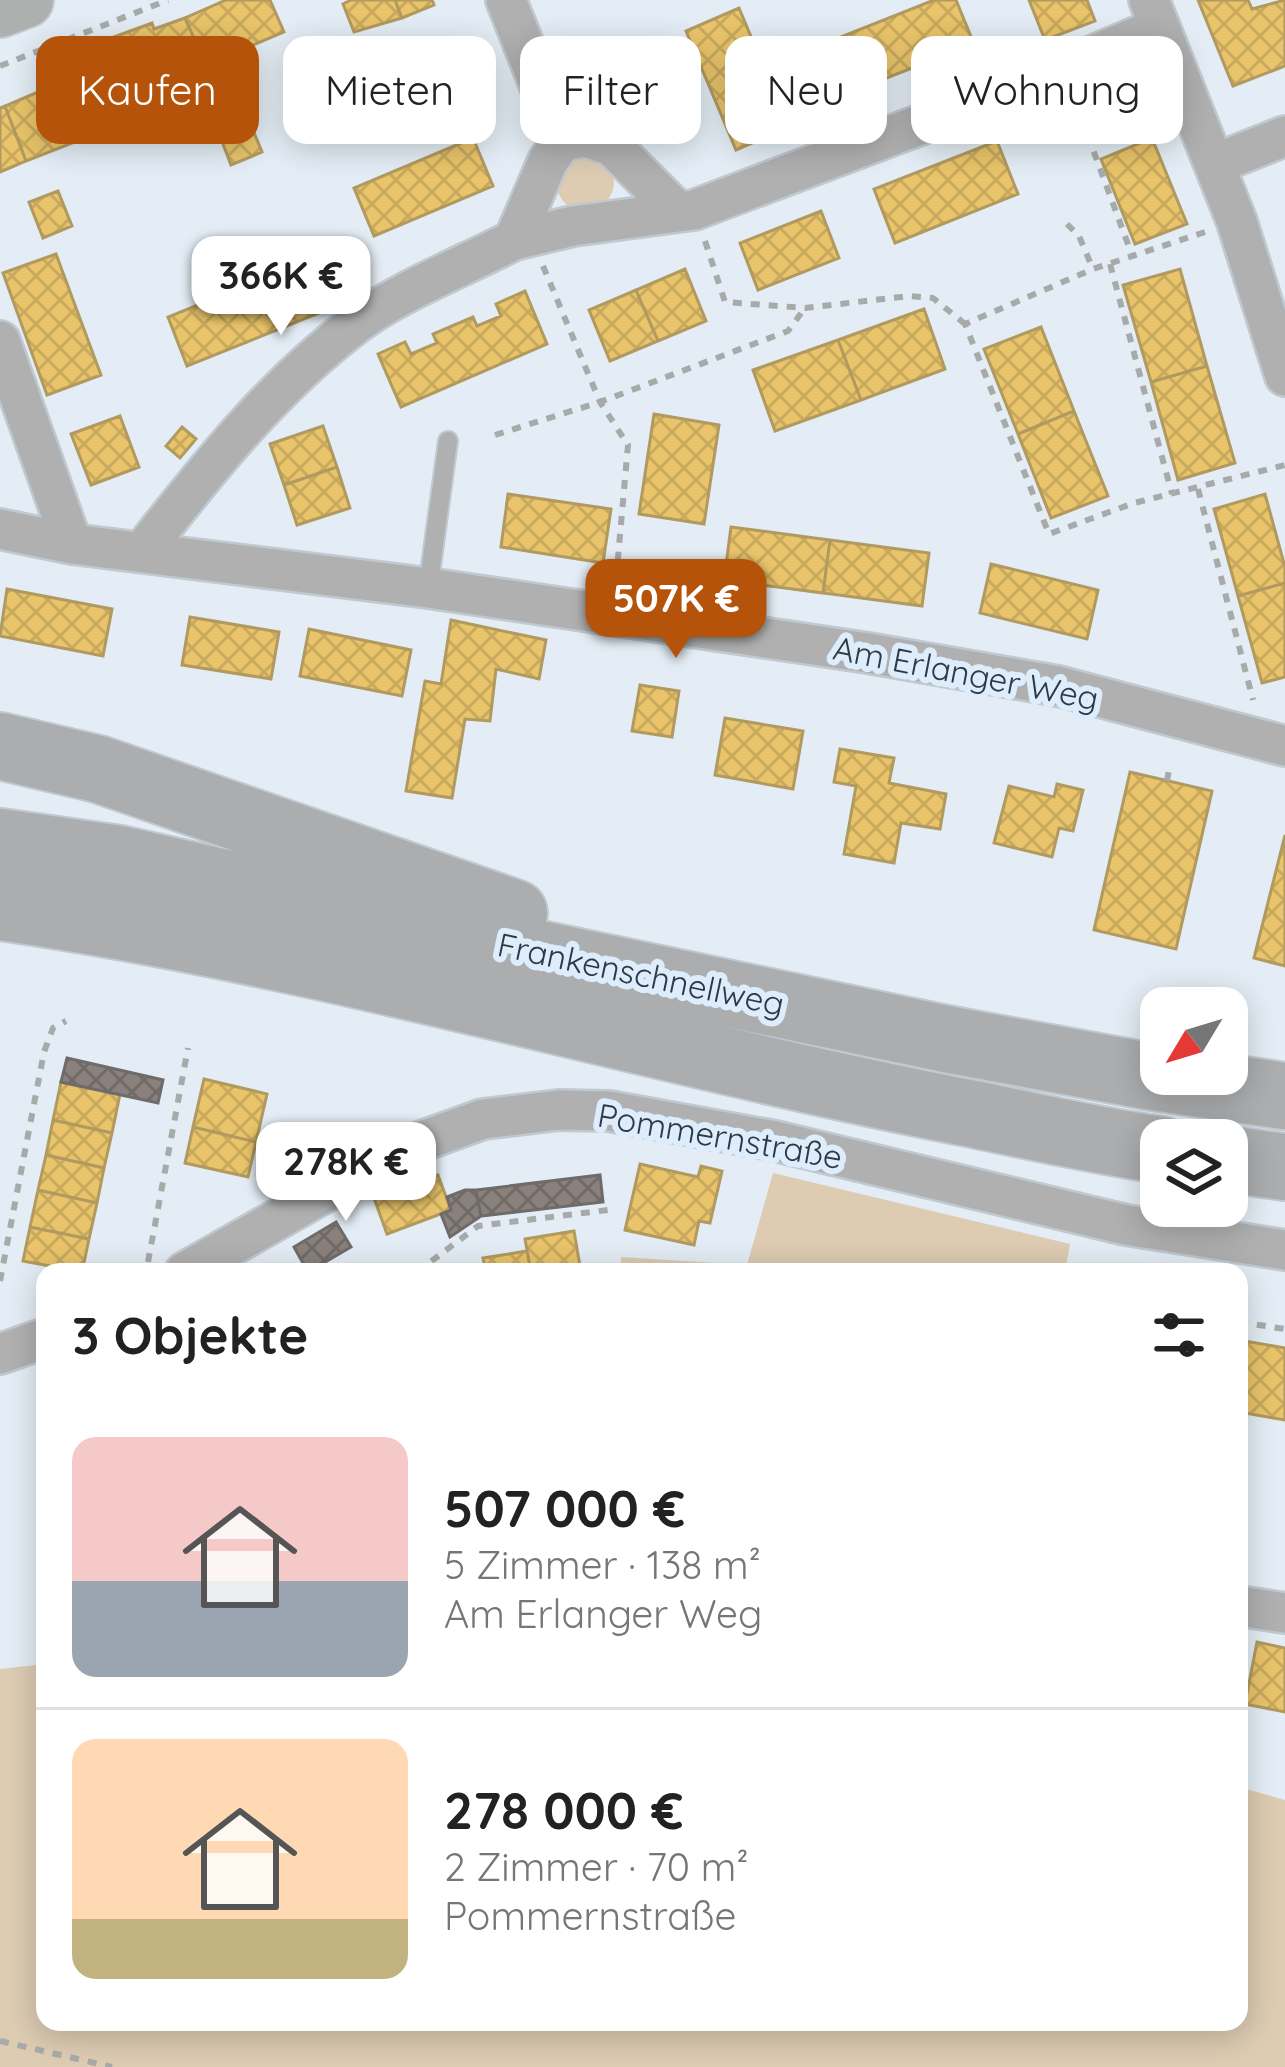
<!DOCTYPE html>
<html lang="de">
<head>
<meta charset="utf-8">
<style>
	body { margin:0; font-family:Quicksand,sans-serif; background:#f2f2f2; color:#222; height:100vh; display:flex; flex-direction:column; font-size:45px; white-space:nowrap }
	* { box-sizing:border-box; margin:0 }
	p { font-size:39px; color:#767676 }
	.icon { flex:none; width:66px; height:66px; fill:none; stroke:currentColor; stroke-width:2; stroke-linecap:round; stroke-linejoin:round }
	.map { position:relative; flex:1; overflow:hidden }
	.side { position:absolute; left:36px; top:1263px; width:1212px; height:768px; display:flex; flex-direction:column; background:#fff; border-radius:24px; box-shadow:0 6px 30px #0003 }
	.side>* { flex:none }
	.hud { position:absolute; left:36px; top:36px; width:1215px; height:108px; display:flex; gap:24px }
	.needle { width:78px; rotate:232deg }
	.buttons { position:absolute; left:1140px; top:987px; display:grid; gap:24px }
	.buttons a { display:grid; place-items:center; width:108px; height:108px; border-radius:24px; background:#fff; box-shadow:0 6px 30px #0003; font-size:60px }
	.price { position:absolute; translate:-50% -102px; padding:0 27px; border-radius:24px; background:#fff; color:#222; font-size:39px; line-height:78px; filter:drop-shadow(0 3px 6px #0008) }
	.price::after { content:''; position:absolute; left:50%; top:72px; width:36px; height:27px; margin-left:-18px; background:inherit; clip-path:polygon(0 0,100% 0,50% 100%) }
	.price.on { background:#b45309; color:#fff }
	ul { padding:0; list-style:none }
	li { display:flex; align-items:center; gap:36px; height:300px; padding:0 36px }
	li+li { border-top:3px solid #e0e0e0 }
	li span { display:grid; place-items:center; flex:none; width:336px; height:240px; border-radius:24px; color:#555 }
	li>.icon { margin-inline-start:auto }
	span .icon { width:144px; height:144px; fill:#fffc; stroke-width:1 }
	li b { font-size:51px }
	h2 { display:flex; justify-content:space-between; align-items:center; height:144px; padding:0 36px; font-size:51px }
	.chip { padding:0 42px; border-radius:24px; background:#fff; box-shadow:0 6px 30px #0003; font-size:42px; line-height:108px }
	.chip.on { background:#b45309; color:#fff }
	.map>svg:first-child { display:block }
</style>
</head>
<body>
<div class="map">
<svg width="1285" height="2067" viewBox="0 0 1285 2067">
	<defs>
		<pattern id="park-tufts" width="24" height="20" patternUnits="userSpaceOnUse" patternTransform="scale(3)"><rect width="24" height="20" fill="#ddcbb2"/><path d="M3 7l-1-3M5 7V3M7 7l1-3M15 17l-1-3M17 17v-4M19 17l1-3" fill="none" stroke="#beaf9a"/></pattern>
		<pattern id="homes-cross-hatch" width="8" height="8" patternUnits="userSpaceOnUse" patternTransform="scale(3)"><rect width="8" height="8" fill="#e9c46a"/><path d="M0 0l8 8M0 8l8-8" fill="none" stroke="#c8a95d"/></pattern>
		<pattern id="industry-cross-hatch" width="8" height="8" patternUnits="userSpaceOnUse" patternTransform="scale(3)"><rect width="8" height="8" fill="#8a817c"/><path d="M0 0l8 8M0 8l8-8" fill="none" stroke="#716b67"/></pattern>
	</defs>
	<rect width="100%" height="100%" fill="#e4edf5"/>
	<path fill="#ddcbb2" d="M556 182a29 29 0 1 1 58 0a29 29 0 1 1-58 0Z
		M773 1173 1070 1244 1065 1272H621V1257L747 1265Z
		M45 1664V2022H1239V1787L1285 1800V2067H0V1669Z"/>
	<path fill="url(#park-tufts)" d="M626 39 659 61 668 85 638 130 573 83 591 53Z"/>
	<path fill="url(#homes-cross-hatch)" stroke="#b19a5f" stroke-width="3" d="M226 0H270L284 32 206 65 185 18Z
		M351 0H395L402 18 354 32 343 4Z
		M395 0H432L434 5 402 18Z
		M934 0H956L974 44 848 93 828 42Z
		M1029 0H1087L1095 21 1045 40Z
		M1198 0H1248L1252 9 1285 0V66L1233 86Z
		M739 8 789 127 736 150 686 31Z
		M185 18 206 65 135 95 114 37 152 23 154 29Z
		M45 89 55 115 63 112 75 142 26 161 5 106Z
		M5 106 26 161 0 172V108Z
		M248 118 262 152 231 165 218 131Z
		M473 138 493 186 374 236 354 188Z
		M1152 138 1187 224 1135 244 1101 159Z
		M997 141 1018 194 895 243 874 189Z
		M58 191 72 226 43 238 29 202Z
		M821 211 839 258 758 290 740 243Z
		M56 254 101 375 47 395 3 273Z
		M314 258 334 307 187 366 168 317Z
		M685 269 706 321 658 341 636 290Z
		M1180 269 1207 366 1151 382 1123 285Z
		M636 290 658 341 610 361 589 310Z
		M525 291 547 344 401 407 378 354 405 342 411 354 437 343 433 334 473 317 477 326 501 316 496 304Z
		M924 309 945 369 861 400 838 340Z
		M1041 327 1074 411 1018 434 984 349Z
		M838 340 861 400 775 431 753 370Z
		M1207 366 1235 463 1178 480 1151 382Z
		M1074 411 1108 496 1051 518 1018 434Z
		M654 414 719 425 704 524 639 514Z
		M120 416 139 467 91 485 71 434Z
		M323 426 337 467 284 485 270 444Z
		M182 427 196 439 180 458 166 446Z
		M337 467 350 508 297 525 284 485Z
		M508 494 611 509 603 563 501 547Z
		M1265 494 1285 567V583L1238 596 1214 509Z
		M731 527 830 540 823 593 724 580Z
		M830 540 929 553 922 606 823 593Z
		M991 564 1098 590 1087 639 980 613Z
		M1285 583V677L1262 683 1238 596Z
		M7 589 112 609 103 656 0 636Z
		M190 617 279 632 271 679 182 665Z
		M451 620 546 640 539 679 496 669 490 721 465 719 452 798 406 791 425 681 441 684Z
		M309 629 411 650 402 696 300 676Z
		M640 685 679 691 672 737 632 731Z
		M725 718 803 731 793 789 715 775Z
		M840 749 894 758 889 783 946 794 940 829 901 823 894 863 844 854 856 786 834 782Z
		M1130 772 1212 791 1176 949 1094 930Z
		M1057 784 1083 790 1073 831 1059 828 1052 857 994 843 1009 786 1054 797Z
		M1285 835V966L1254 958Z
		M204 1079 267 1094 256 1142 193 1127Z
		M61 1082 120 1094 112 1133 53 1120Z
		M53 1120 112 1133 104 1168 46 1155Z
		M193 1127 256 1142 248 1177 185 1163Z
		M46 1155 104 1168 97 1203 38 1190Z
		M640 1164 698 1177 701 1166 722 1171 710 1223 699 1221 694 1245 625 1230Z
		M438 1175 451 1210 387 1234 374 1198Z
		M38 1190 97 1203 89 1239 30 1227Z
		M30 1227 89 1239 82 1272 23 1261Z
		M574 1231 581 1272H531L525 1239Z
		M527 1251 531 1272H486L483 1258Z
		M1239 1340 1285 1348V1420L1239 1412Z
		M1257 1642 1285 1648V1712L1245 1704Z"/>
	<path fill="url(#industry-cross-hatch)" stroke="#6f6b6b" stroke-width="3" d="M67 1058 163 1080 158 1103 61 1082Z
		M600 1175 603 1202 481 1216 476 1190Z
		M465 1190H476L481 1216 450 1237 441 1214 451 1210 447 1197Z
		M336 1222 351 1247 308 1272 294 1247Z"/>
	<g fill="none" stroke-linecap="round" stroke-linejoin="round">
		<g stroke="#c1c9d0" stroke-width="22">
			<path id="lane" d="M428 588 448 441"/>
		</g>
		<g stroke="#c1c9d0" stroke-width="44">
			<path id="street" d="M506 0 562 141
				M1149 0 1237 222 1285 376
				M586 137 612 146 678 212 573 226 514 240 548 161 562 141Z
				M1215 164 1285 136
				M678 212 694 210 1015 89 1160 27
				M0 341 72 544
				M0 529 72 544 428 588 868 653 1058 686 1285 746
				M143 551C208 468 273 386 358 322 400 291 466 265 514 240
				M185 1272 403 1148 483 1119 559 1110 609 1111 775 1141 1126 1225 1285 1250
				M0 1354 45 1338
				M1239 1606 1285 1613"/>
		</g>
		<g stroke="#c1c9d0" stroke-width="58">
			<path id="secondary" d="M0 10 26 0"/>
		</g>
		<g stroke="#c1c9d0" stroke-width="70">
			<path id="highway" d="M0 746 98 769 514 913
				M0 842 119 859 501 946 946 1039 1147 1076 1285 1096
				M0 907C328 954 648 1051 973 1114 1035 1127 1098 1141 1161 1150
				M1227 1159 1285 1167"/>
		</g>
		<path stroke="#a8aaaa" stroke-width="6" stroke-dasharray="9 9" stroke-linecap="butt" d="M0 66 168 0
			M1075 101 1132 255
			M1067 224 1079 236 1093 269
			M1205 232 1093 269 965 324 1049 534 1134 503 1285 465
			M705 241 725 302 805 308 909 296 933 298 965 324
			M1110 264 1172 494
			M543 266 600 402 628 445 616 580
			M495 435 600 402 788 331 805 308
			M1198 489 1253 700
			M1167 781 1169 770
			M148 1262 188 1048
			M417 1272 478 1226 608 1210
			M0 1281 44 1052 53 1028 66 1021
			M1239 1322 1285 1329
			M0 2041 112 2067"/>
		<use href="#lane" stroke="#afb0af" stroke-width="18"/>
		<use href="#street" stroke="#afb0af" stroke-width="39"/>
		<use href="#secondary" stroke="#aeafaf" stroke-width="54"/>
		<use href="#highway" stroke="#acadae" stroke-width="66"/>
	</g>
	<g text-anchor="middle" stroke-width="12" stroke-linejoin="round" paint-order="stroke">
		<g font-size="33" fill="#2f3944" stroke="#ddedfc">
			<text transform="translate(966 673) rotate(11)" y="12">Am Erlanger Weg</text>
			<text transform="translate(641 974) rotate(12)" y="12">Frankenschnellweg</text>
			<text transform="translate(720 1136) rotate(10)" y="12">Pommernstraße</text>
		</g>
	</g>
</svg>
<div class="buttons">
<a><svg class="needle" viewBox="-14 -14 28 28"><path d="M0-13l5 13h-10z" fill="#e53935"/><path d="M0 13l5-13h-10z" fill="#767676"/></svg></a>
<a><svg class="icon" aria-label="layers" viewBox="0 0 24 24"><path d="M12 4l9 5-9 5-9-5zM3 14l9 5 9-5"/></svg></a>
</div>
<b class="price" style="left:281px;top:338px">366K €</b>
<b class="price on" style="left:676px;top:661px">507K €</b>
<b class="price" style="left:346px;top:1224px">278K €</b>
<div class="hud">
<a class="chip on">Kaufen</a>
<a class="chip">Mieten</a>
<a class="chip">Filter</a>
<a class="chip">Neu</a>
<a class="chip">Wohnung</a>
</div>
<section class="side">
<h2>3 Objekte<svg class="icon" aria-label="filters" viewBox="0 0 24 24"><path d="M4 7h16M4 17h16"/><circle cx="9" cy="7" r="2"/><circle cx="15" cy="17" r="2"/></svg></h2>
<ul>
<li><span style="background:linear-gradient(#f6c9c9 60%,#9aa5b1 0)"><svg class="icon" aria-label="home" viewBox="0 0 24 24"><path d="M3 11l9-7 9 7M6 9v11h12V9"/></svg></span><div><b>507 000 €</b><p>5 Zimmer · 138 m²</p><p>Am Erlanger Weg</p></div></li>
<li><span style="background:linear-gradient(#ffd9b3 75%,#c2b280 0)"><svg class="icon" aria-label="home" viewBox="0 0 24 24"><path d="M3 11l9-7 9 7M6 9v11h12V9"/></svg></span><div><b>278 000 €</b><p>2 Zimmer · 70 m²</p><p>Pommernstraße</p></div></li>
</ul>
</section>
</div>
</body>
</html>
